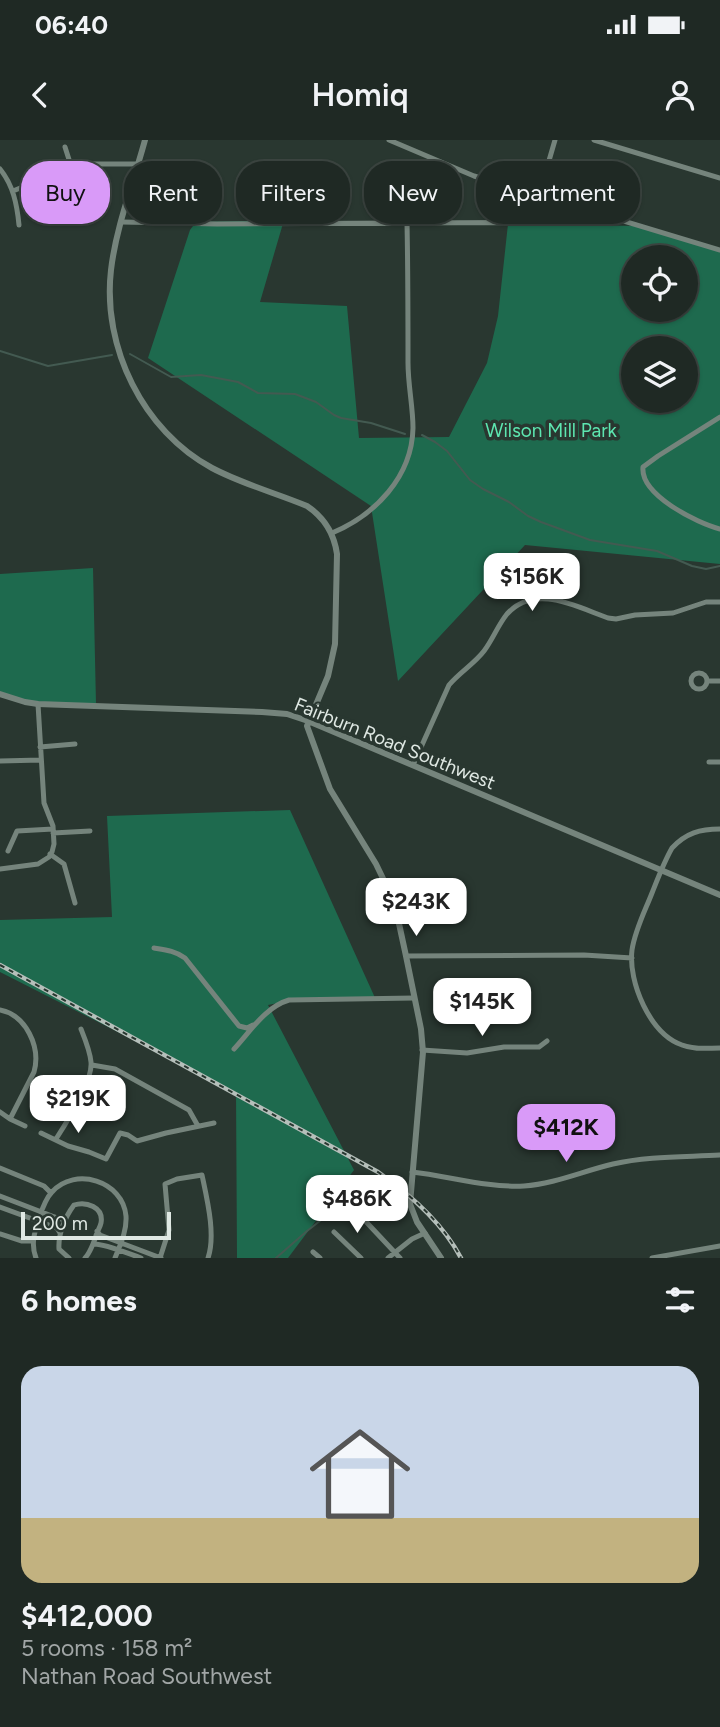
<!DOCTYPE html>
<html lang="en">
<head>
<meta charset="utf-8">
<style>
	body { margin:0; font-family:Figtree,sans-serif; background:#27312c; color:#f1f3f6; height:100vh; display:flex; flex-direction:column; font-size:26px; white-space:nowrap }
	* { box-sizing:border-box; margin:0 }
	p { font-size:23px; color:#a1a6a6 }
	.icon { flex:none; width:38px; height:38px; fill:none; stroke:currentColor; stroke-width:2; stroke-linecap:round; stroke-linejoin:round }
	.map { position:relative; height:1118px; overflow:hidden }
	.drawer { display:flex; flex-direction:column; background:#1f2924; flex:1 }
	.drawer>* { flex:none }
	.guide { position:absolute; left:21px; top:21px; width:679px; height:63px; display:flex; gap:14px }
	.controls { position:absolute; left:621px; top:105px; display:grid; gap:14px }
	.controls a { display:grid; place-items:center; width:77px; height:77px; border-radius:50%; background:#1f2924; box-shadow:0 2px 5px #0004,0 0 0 2px #3c4541; font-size:35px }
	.scale { position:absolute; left:21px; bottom:18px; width:150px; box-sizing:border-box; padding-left:7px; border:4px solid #dfe8e3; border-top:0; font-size:19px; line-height:24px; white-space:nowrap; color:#dfe8e3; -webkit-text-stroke:5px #293730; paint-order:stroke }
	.price { position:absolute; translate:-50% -60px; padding:0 16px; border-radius:14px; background:#fff; color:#222; font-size:23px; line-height:46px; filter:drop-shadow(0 2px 4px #0008) }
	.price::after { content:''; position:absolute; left:50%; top:42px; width:21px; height:16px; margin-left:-10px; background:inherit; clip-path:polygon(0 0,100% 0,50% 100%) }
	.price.selected { background:#d99af8; color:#111 }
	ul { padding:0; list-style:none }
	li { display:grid; align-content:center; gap:14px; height:371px; padding:0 21px }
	li span { display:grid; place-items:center; height:217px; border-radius:21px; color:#555 }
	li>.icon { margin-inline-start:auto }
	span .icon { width:126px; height:126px; fill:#fffc; stroke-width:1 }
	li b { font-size:30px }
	h2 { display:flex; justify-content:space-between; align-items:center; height:84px; padding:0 21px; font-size:30px }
	.tag { padding:0 24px; border-radius:28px; background:#1f2924; box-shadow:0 2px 5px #0004,0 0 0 2px #3c4541; font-size:24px; line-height:63px }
	.tag.selected { background:#d99af8; color:#111 }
	.status { display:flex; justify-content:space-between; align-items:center; height:49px; padding:0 35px; background:#1f2924; direction:ltr }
	.status svg { height:19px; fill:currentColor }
	header { display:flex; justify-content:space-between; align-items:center; height:91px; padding:0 21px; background:#1f2924; font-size:32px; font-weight:600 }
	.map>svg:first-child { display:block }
</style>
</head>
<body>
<div class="status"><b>06:40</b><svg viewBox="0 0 49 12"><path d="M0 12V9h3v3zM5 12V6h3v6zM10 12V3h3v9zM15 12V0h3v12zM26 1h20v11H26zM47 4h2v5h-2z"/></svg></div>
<header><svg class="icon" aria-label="back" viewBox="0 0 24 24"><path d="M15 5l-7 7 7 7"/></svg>Homiq<svg class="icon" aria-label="person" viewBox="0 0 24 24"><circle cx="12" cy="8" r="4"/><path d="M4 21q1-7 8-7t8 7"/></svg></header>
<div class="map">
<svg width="720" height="1118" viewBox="0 0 720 1118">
	<rect width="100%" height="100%" fill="#293730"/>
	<path fill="#1e6a4e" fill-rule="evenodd" d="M284 80 260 162 347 166 359 298 449 297 487 223 498 176 508 84 639 86 720 111V424L525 405 398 541 371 366 148 218 190 90 196 82ZM634 117H686V170H634ZM634 208H686V261H634Z
		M93 428 96 564 20 562 0 555V434Z
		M290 670 376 860 283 862 268 865 354 1030 288 1118H237L236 952 0 832V780L112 777 107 676Z"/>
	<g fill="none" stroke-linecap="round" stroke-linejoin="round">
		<path stroke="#435a51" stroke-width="2" d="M0 211 48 226 112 215
			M130 214 171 237 201 235 238 242 258 253 295 254 316 262 334 275 341 278 371 283 405 294
			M422 295 435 302 447 311 470 340 483 349 509 362 528 376 541 382 590 400 657 411 692 426 706 429 720 426
			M276 1118 307 1091 325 1077 346 1056"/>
		<path stroke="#75847c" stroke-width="5" d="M389 0 474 36 720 110
			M594 0 720 38
			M65 7 72 29
			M0 29C13 45 17 64 19 85
			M13 51 49 36 91 24H138
			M539 55 555 0
			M122 82 217 84 583 82 596 81 607 76
			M720 277 658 316 643 327C640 355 697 383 720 389
			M332 393C375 375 412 337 413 288 413 267 408 245 408 223 408 177 408 130 407 83
			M691 541a8 8 0 1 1 16 0a8 8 0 1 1-16 0Z
			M707 541H720
			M40 607 75 604
			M0 621 41 620
			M709 622H720
			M413 625 449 545C460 532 474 524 484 511 493 499 498 485 507 474 535 443 577 467 608 478L616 479 635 475 673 473 706 462H720
			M720 689C700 689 686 693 672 708 664 722 658 738 652 753 645 771 635 790 632 810 628 842 650 894 682 905 694 910 708 908 720 908
			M53 693 90 691
			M8 711 17 691 53 689
			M50 714 64 724 75 763
			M0 729 38 724 49 717 52 712 54 704 53 686 44 663 38 564
			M154 808C166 810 175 811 185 818L239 886 247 888 253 885
			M406 816 584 815 632 818
			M0 870C26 875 41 907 34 932L10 979
			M234 909C250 892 265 867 289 860L414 858
			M422 910 467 913 504 907H539L547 901
			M92 925 115 929 189 970 198 986
			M0 972 10 979 25 986
			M41 993 68 1006 89 1012 106 1019 120 993 128 995 137 1001 166 993 214 983
			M56 999C67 982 93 941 91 922 90 911 85 899 81 889
			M0 1028 44 1046 51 1053
			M412 1032C449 1036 487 1048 524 1046 554 1044 583 1031 613 1024 647 1016 685 1017 720 1015
			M0 1056 52 1076 61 1079 66 1078
			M0 1067 57 1088 60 1093
			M355 1070 400 1118
			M97 1091 100 1095 161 1118
			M334 1092 361 1118
			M0 1094 22 1101H33
			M93 1104C104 1103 129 1114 141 1118
			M313 1112 320 1118
			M36 1118C31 1105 34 1094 38 1081 41 1072 45 1059 52 1052 75 1026 123 1041 126 1076 127 1091 120 1105 115 1118
			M69 1118 59 1109C58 1094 65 1077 74 1065 86 1061 104 1067 101 1083 100 1088 96 1093 95 1099 92 1106 90 1113 85 1118
			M160 1118 169 1090 165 1044 177 1039 202 1035C207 1059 216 1095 208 1118
			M388 1118 412 1099 425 1093
			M652 1118 720 1106"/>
		<path stroke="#75847c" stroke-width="6" d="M145 0C134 41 116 87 111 130 102 207 143 291 212 328 242 344 276 353 307 366 325 378 334 393 337 414L335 504 328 536 307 586 330 649 376 724 389 751 398 779 406 816 421 889 423 912 410 1064 417 1082 441 1118
			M0 554 25 562 38 564 262 572 287 574 308 581 720 755"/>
		<g stroke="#b5bfba" stroke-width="4.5">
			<path id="rail" d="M0 825 378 1032C411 1055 442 1082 461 1118"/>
		</g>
		<use href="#rail" stroke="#293730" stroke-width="2" stroke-dasharray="5" stroke-linecap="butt"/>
	</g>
	<g text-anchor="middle" stroke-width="7" stroke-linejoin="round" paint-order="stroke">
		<g font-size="19" fill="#5de6b0" stroke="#293730">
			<text x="551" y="297">Wilson Mill Park</text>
		</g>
		<g font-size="19" fill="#dfe8e3" stroke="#293730">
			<text transform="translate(395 603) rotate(22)" y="7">Fairburn Road Southwest</text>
		</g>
	</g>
</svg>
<div class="controls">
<a><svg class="icon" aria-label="locate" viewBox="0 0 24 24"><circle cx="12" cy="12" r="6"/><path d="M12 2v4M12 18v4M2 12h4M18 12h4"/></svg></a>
<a><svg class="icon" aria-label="layers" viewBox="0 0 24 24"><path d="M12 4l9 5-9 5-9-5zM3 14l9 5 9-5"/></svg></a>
</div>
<div class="scale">200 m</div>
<b class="price" style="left:532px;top:473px">$156K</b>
<b class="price" style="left:416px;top:798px">$243K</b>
<b class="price" style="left:482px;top:898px">$145K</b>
<b class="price" style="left:78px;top:995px">$219K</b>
<b class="price selected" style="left:566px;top:1024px">$412K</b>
<b class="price" style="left:357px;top:1095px">$486K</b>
<div class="guide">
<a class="tag selected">Buy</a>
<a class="tag">Rent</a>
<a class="tag">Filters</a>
<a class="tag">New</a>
<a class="tag">Apartment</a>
</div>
</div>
<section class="drawer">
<h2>6 homes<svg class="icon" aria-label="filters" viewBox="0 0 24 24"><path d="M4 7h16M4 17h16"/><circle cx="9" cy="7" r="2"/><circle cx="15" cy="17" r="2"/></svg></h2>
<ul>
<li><span style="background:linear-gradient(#c9d6e8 70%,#c2b280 0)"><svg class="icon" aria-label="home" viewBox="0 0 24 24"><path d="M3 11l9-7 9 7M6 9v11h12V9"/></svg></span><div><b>$412,000</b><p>5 rooms · 158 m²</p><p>Nathan Road Southwest</p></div></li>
</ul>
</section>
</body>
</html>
